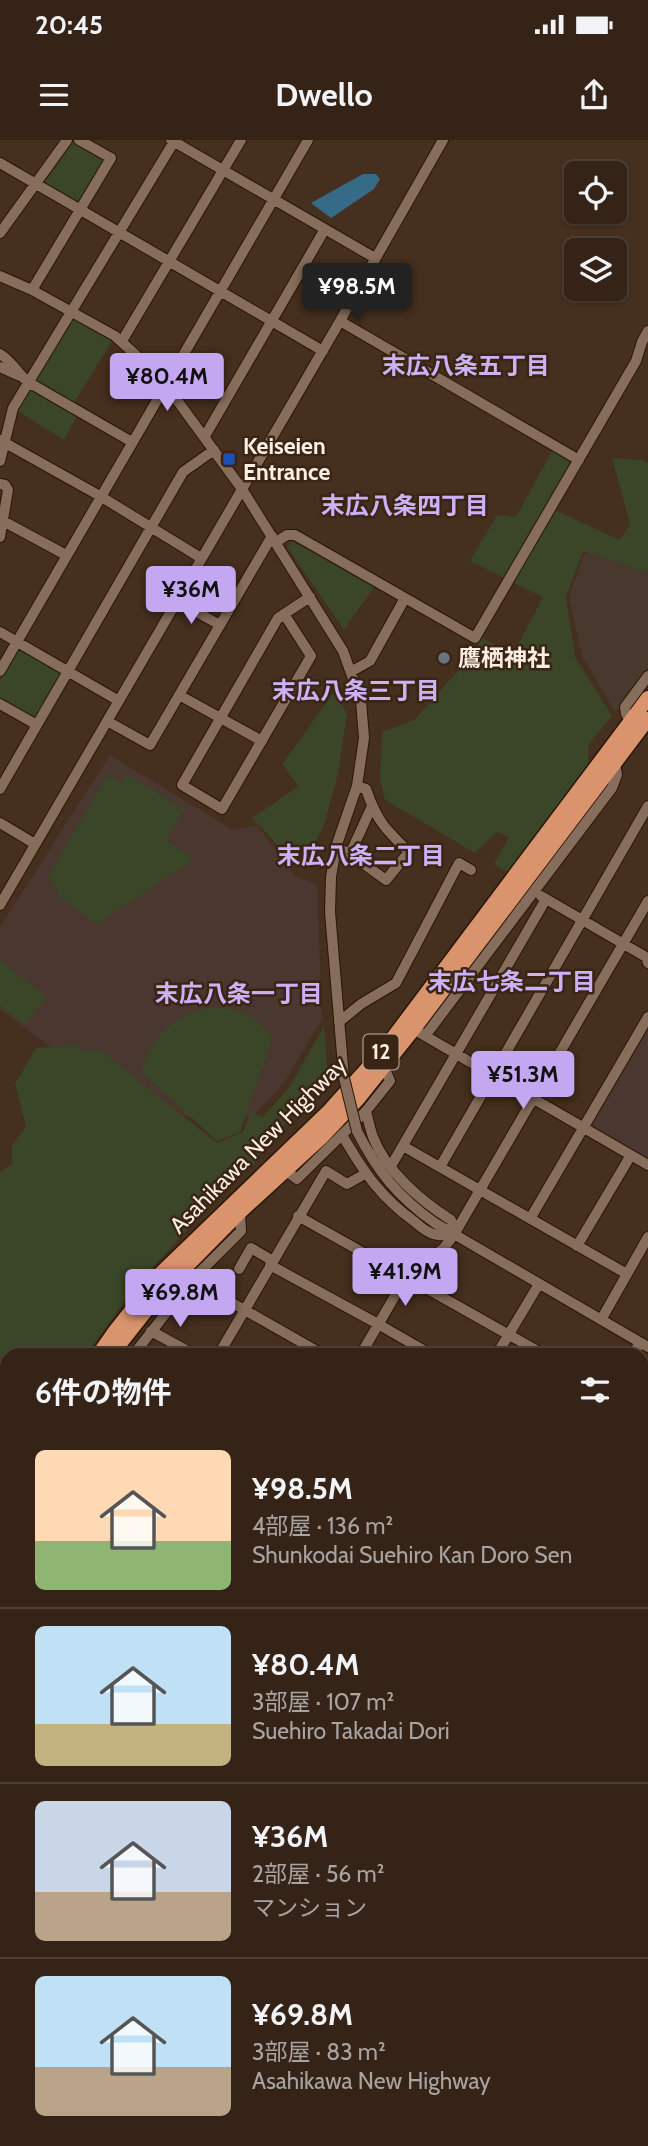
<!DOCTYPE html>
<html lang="ja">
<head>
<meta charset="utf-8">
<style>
	body { margin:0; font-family:Cabin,"Noto Sans JP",sans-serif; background:#3f2f23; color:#f1f3f6; height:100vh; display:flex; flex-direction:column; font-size:26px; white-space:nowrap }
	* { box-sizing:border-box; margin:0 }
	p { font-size:23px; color:#a9a4a1 }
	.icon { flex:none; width:38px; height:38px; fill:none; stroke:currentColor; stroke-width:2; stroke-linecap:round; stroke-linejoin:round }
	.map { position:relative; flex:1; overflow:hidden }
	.sheet { position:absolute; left:0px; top:1208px; width:649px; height:800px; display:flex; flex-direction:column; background:#342316; border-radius:21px 21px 0 0; box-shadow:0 2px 5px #0004,0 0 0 2px #4e4035 }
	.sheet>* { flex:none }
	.fabs { position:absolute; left:564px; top:21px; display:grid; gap:14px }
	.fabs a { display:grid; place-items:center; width:63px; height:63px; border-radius:10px; background:#342316; box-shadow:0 2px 5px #0004,0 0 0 2px #4e4035; font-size:35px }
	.price { position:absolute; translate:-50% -60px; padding:0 16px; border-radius:7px; background:#c4a7f1; color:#111; font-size:23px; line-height:46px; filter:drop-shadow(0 2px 4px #0008) }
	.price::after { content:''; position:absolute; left:50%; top:42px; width:21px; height:16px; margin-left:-10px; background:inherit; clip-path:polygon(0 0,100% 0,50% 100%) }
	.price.selected { background:#222; color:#fff }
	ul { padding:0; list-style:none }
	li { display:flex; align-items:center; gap:21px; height:175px; padding:0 35px }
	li+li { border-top:2px solid #4e4035 }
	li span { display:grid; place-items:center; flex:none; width:196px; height:140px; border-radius:10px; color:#555 }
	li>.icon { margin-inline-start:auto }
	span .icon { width:84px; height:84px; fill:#fffc; stroke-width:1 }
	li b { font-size:30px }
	h2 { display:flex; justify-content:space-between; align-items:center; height:84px; padding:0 35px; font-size:30px }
	.status { display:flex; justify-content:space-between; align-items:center; height:49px; padding:0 35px; background:#342316; direction:ltr }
	.status svg { height:19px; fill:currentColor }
	header { display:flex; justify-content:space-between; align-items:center; height:91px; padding:0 35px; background:#342316; font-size:32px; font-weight:700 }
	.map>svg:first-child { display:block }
</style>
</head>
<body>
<div class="status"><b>20:45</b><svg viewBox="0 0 49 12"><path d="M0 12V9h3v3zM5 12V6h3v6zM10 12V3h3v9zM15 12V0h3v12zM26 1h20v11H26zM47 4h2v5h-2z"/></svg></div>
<header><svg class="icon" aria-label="menu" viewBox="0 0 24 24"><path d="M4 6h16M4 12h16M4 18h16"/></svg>Dwello<svg class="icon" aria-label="share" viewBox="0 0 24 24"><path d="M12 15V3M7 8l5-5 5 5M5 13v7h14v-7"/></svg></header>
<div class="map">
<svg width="648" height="2006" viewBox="0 0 648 2006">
	<rect width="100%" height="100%" fill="#452f1e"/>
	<path fill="#48382d" d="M590 413 648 431V527L615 572 582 516 569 457 584 414Z"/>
	<path fill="#4a372f" d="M110 615 233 690 257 685 295 736 317 744 322 879 284 943 252 977 215 989 76 926 0 869V787Z
		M648 886V1019L594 987 592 983Z
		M7 1917V1970L0 1967V1921Z
		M54 2000H245L242 2006H51Z"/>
	<path fill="#3a4627" d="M74 1 107 20 79 65 44 43Z
		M72 172 115 196 72 266 80 271 64 300 13 268Z
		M552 311 573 322 548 367 620 400 630 384 612 318 642 320 648 323V432L583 411 566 457 575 517 612 576 589 604 588 624 509 733 494 724 509 697 497 692 475 713 385 660 380 640 382 592 414 580 467 521 482 498 513 514 543 457 470 421 497 375 516 377Z
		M292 401 374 447 344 490 287 407Z
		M18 509 62 534 35 580 0 560V541Z
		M334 552 347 574 338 634 323 688 316 701 286 714 252 678 299 646 282 624Z
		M108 634 121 643 127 634 184 669 166 701 193 717 190 722 97 784 60 758 48 736Z
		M0 820 47 857 25 885 0 866Z
		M213 867C238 867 260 876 272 899L240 992 217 1001 141 932C150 897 176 872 213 867Z
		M324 886 328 938 260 1011 258 1020 200 1076 139 1142 86 1214H7V1330L0 1340V1032L12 1024V1006L26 987 15 944 36 908 79 905 83 911 100 910 217 1003 243 992 251 971 263 977 289 948Z
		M7 1756V1833L0 1846V1768Z
		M61 2000H123L120 2006H58Z"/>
	<path fill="#366b88" d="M363 34H376L380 39 374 49 331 78 311 63Z"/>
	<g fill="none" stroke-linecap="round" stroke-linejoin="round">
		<g stroke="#2a1606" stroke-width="12">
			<path id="minor" d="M171 0 375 118
				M0 23 323 211
				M0 93 67 0
				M0 136 32 150 115 196 160 237 242 349 343 511 361 561 364 598 357 646 336 707 331 737 330 772 344 938
				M32 150 111 18 79 0
				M340 181 579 320
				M122 201 241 0
				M0 214C12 221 17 233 28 242L132 302
				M0 227 20 236
				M205 296 325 89
				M0 300 100 356 201 418
				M0 321 13 268 175 0
				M0 344 5 345 8 350 0 397
				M3 381 66 415
				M276 402 287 395H295L475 498 636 221 642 202 648 191
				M177 461 220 485
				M284 474 311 516 222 669 182 645 278 478 310 457
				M0 492 119 561
				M0 531 308 0
				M352 531 370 521 405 458
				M179 555 262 601
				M0 564 37 585
				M630 580 626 574 625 567 648 536
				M107 581 150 605 272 396
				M0 649 183 332 214 310
				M0 683 35 704
				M336 707 350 714 386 740 409 712C385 689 377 681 366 649L357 646
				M350 714 372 666
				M541 756 646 817 648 823
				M0 765 340 181 443 0
				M339 882 361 864 396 843 459 723 471 730
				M420 893 648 1025
				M425 896 612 648 617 635 615 623
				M366 971C368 979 370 989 373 997 386 1031 421 1061 451 1080L455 1093
				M357 991C377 1031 398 1057 435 1083L648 1207
				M342 995C364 1032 379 1056 415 1082 422 1088 429 1094 438 1095 443 1096 449 1094 454 1093
				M403 1006 627 1134
				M391 1026 546 759
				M440 1027 648 666
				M285 1030 297 1039 366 971 390 941 384 927
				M298 1076 543 1214
				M530 1079 648 877
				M577 1106 631 1015
				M270 1125 378 1184 430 1214
				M239 1129 251 1108 273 1121
				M192 1140 322 1214
				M601 1180 648 1097
				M151 1191 193 1214
				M134 1214 192 1140 241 1091 240 1072
				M219 1214 326 1031 347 1044 365 1034
				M361 1214 406 1137 444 1108 455 1093 648 761
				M497 1214 539 1144
				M633 1214 640 1203
				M642 1273 648 1276
				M642 1338 648 1341
				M642 1400 648 1403
				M0 1410 7 1399
				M642 1426 648 1420
				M0 1461 7 1465
				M642 1474 648 1477
				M0 1532 7 1536
				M642 1536 648 1540
				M0 1595 7 1583
				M642 1609 648 1599
				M642 1616 648 1619
				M0 1672 7 1676
				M642 1702 648 1692
				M642 1717 648 1721
				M0 1739 7 1743
				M0 1768 7 1756
				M642 1796 648 1785
				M642 1807 648 1810
				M0 1817 7 1821
				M0 1846 7 1833
				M0 1872 7 1868
				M642 1893 648 1883
				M642 1915 648 1918
				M443 2000 454 2006
				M18 2006 21 2000
				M252 2006 255 2000
				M410 2006 414 2000
				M490 2006 493 2000
				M532 2006 535 2000
				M577 2006 580 2000"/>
		</g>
		<g stroke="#2a1606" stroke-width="17">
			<path id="highway" d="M99 1214 115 1191 161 1133 329 971 383 911 648 558
				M112 1214 145 1172 179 1134 240 1072 323 996 358 959 413 890 648 579
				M0 1364 7 1353
				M0 1383 7 1373"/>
		</g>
		<use href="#minor" stroke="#876d5b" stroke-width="10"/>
		<use href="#highway" stroke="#d9946d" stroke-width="14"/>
		<g stroke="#2a1606" stroke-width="12" stroke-linecap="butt">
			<path id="minor-bridge" d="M344 938 357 991"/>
		</g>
		<use href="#minor-bridge" stroke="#876d5b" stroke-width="10"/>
	</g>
	<rect fill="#1a4fb4" stroke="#3a2514" stroke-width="2.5" x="222" y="312" width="14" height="14" rx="3.5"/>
	<circle fill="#6b7280" stroke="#3a2514" stroke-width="2.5" cx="444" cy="518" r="7"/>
	<g text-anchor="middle" stroke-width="5" stroke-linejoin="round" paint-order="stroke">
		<rect fill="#3a2514" stroke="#c2b2a6" stroke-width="2" x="363.5" y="894.5" width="35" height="35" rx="5"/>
		<g font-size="21" font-weight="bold" fill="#fdeee4">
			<text x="381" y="919">12</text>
		</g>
		<g font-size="23" font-weight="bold" fill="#fdeee4" stroke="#3a2514" text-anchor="start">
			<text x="243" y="314">Keiseien<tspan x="243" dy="26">Entrance</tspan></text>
			<text x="458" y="526">鷹栖神社</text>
		</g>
		<g font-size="23" fill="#fdeee4" stroke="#3a2514">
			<text transform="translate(258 1005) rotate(-45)" y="8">Asahikawa New Highway</text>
		</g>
		<g font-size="24" font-weight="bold" fill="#ccb1f7" stroke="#3a2514">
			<text x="466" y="234">末広八条五丁目</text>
			<text x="405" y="374">末広八条四丁目</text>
			<text x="356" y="559">末広八条三丁目</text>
			<text x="361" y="724">末広八条二丁目</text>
			<text x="512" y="850">末広七条二丁目</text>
			<text x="239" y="862">末広八条一丁目</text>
		</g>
	</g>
</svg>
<div class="fabs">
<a><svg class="icon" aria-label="locate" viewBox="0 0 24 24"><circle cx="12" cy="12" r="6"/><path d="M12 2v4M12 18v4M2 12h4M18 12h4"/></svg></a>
<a><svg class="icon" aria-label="layers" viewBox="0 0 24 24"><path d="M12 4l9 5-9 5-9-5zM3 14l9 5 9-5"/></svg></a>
</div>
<b class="price selected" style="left:357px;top:183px">¥98.5M</b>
<b class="price" style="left:167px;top:273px">¥80.4M</b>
<b class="price" style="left:191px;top:486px">¥36M</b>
<b class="price" style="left:523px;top:971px">¥51.3M</b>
<b class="price" style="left:405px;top:1168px">¥41.9M</b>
<b class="price" style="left:180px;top:1189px">¥69.8M</b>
<section class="sheet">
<h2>6件の物件<svg class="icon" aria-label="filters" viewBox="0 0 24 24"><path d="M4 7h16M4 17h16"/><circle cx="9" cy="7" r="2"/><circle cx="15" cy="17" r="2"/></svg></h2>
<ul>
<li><span style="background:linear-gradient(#ffd9b3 65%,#8fb573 0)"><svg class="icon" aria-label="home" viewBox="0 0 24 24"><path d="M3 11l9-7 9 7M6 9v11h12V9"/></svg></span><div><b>¥98.5M</b><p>4部屋 · 136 m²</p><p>Shunkodai Suehiro Kan Doro Sen</p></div></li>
<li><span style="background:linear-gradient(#bfe0f5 70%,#c2b280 0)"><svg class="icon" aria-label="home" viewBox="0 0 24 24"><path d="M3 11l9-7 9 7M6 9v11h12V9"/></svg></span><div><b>¥80.4M</b><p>3部屋 · 107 m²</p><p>Suehiro Takadai Dori</p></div></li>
<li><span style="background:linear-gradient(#c9d6e8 65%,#b9a48a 0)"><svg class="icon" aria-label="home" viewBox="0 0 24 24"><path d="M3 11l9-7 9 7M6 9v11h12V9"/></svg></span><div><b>¥36M</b><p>2部屋 · 56 m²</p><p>マンション</p></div></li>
<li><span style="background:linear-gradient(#bfe0f5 65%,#b9a48a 0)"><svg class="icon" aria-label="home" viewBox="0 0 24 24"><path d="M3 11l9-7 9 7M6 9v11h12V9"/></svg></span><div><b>¥69.8M</b><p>3部屋 · 83 m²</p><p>Asahikawa New Highway</p></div></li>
</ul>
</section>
</div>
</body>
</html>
